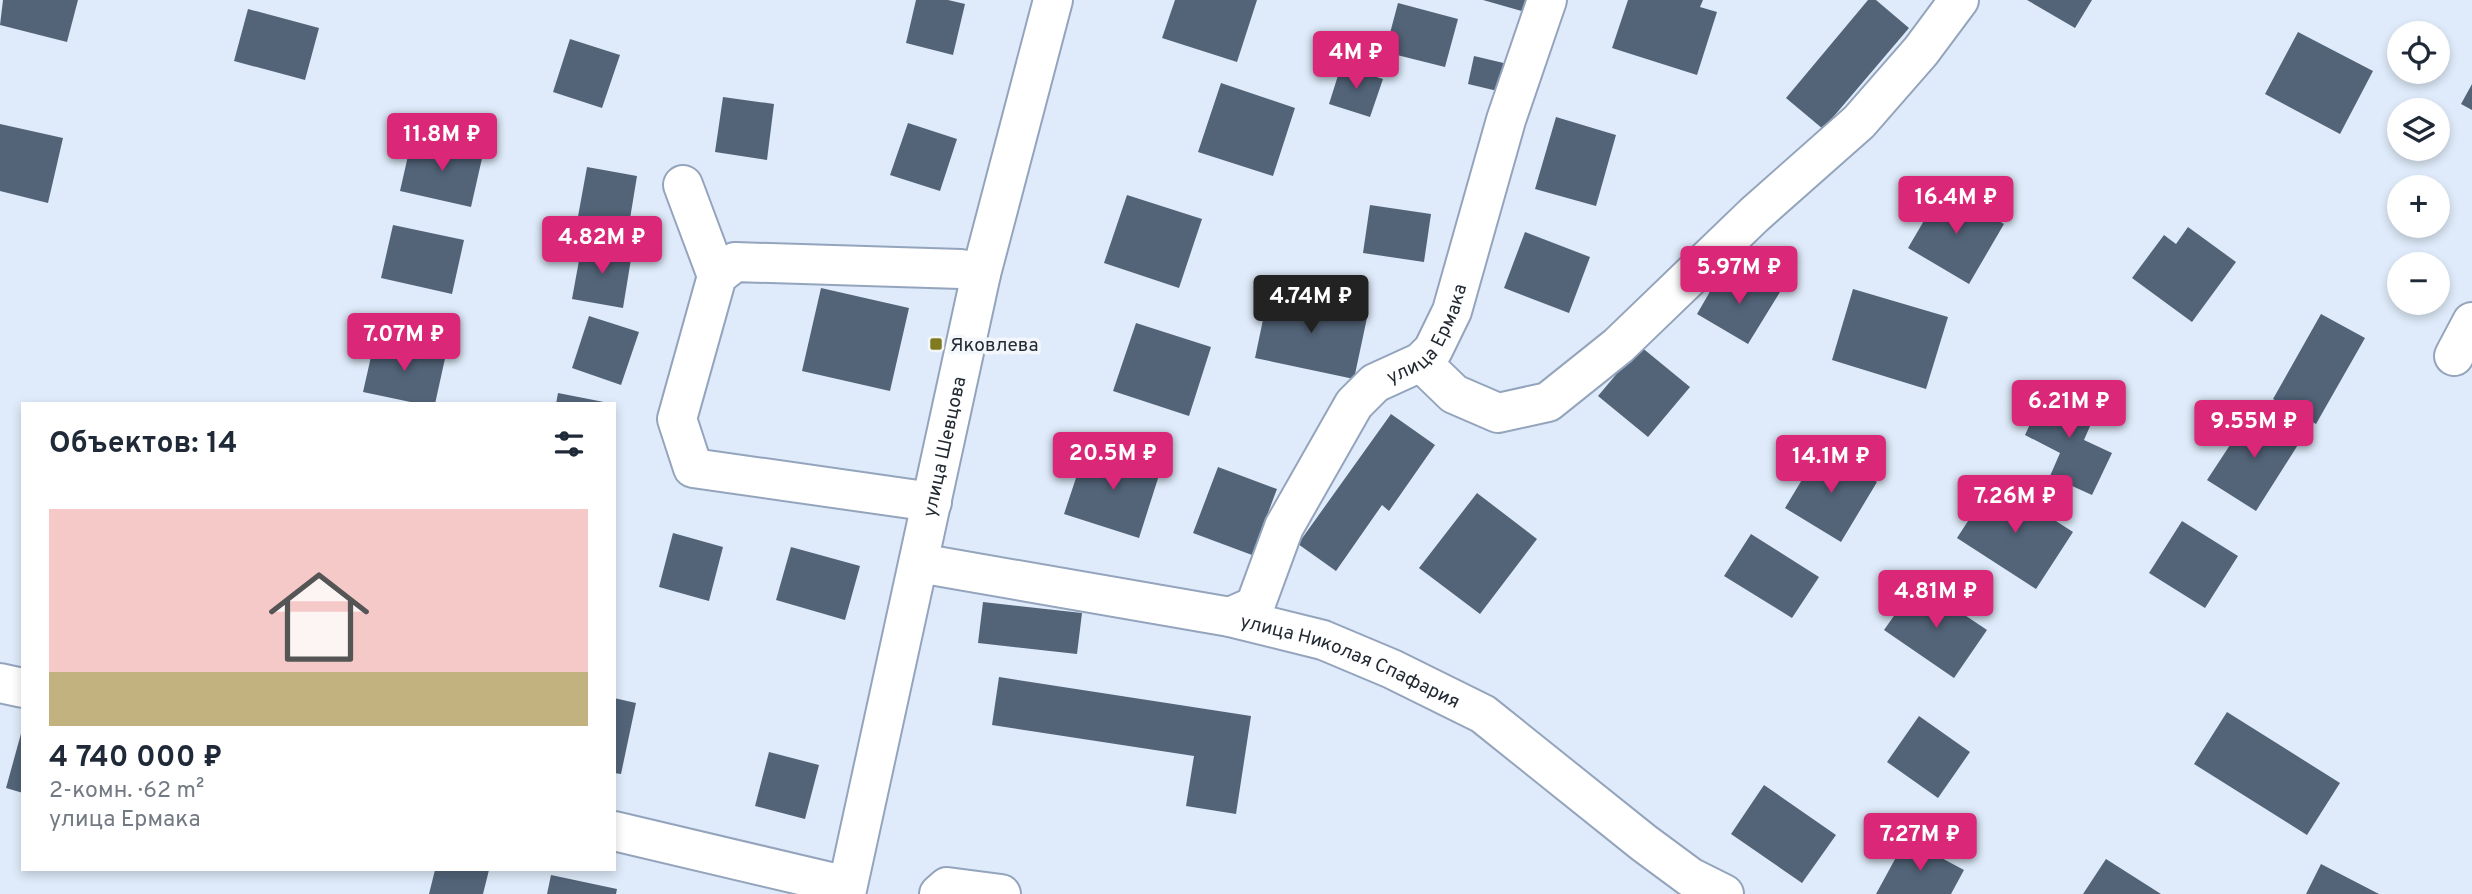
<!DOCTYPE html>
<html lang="ru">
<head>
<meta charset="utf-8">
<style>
	body { margin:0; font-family:Overpass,sans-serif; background:#f2f2f3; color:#1f2937; height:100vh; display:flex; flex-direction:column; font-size:26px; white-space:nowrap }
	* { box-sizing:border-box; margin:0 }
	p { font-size:23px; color:#747a83 }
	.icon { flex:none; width:38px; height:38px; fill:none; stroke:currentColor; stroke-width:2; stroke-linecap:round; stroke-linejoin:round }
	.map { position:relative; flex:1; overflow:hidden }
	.drawer { position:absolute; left:21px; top:402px; width:595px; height:469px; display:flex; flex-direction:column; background:#fff; border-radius:0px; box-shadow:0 4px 10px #0003 }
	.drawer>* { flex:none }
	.buttons { position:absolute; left:2387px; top:21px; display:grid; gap:14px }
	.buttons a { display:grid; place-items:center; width:63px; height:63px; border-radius:50%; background:#fff; box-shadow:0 4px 10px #0003; font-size:35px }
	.price { position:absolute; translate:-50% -60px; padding:0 16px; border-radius:7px; background:#db2777; color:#fff; font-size:23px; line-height:46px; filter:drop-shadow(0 2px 4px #0008) }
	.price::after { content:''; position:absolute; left:50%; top:42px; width:21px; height:16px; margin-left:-10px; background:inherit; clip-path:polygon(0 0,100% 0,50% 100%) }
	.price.active { background:#222; color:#fff }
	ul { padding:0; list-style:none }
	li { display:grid; align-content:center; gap:14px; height:371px; padding:0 28px }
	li+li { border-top:2px solid #e0e1e3 }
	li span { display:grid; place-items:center; height:217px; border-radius:0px; color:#555 }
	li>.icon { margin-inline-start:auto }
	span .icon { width:126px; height:126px; fill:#fffc; stroke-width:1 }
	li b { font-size:30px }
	h2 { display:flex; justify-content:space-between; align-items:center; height:84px; padding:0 28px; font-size:30px }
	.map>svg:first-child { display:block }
</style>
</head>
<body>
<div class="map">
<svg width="2472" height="894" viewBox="0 0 2472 894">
	<rect width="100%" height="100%" fill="#dfebfa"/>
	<path fill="#536479" d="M3 0H78L67 42 0 25Z
		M916 0H948L965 4 953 55 906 43Z
		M1175 0H1257L1237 62 1162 38Z
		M1483 0H1536L1532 14Z
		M1628 0H1703L1700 7 1717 12 1697 75 1612 48Z
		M1868 0H1876L1909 28 1823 129 1786 98Z
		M2027 0H2092L2075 28Z
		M1398 3 1458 19 1445 67 1385 52Z
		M248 9 319 28 305 80 234 61Z
		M2298 32 2373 71 2340 134 2265 94Z
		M570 39 620 55 602 108 553 92Z
		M1474 56 1512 65 1506 93 1468 84Z
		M1341 66 1383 79 1370 117 1329 104Z
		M1221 83 1295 108 1273 176 1198 152Z
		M2472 84V110L2461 104Z
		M723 97 774 104 767 160 715 152Z
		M1556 117 1616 135 1596 206 1535 189Z
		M908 123 957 139 940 191 890 175Z
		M0 124 63 138 48 203 0 191Z
		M412 138 483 154 471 207 400 191Z
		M587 167 637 176 628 231 577 222Z
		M1943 188 2004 224 1969 284 1908 248Z
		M1127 195 1202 219 1179 288 1104 263Z
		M1370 205 1431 214 1424 262 1363 253Z
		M393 225 464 240 452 294 381 278Z
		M2188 227 2236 262 2192 322 2132 278 2164 235 2176 244Z
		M1525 232 1590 257 1569 313 1504 288Z
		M582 244 632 253 623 308 572 299Z
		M1748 273 1780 292 1748 344 1697 314 1719 276 1739 288Z
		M821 288 909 308 890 391 802 371Z
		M1853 289 1948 317 1926 389 1832 360Z
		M1269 291 1368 313 1354 379 1255 358Z
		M2321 314 2365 338 2316 424 2273 399Z
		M589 316 639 332 621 385 572 368Z
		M1136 323 1211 347 1189 416 1113 391Z
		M375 339 446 354 435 404H420L363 392Z
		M1640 346 1690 387 1648 437 1598 396Z
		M2047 387 2097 410 2084 440 2112 453 2092 495 2050 476 2060 453 2025 435Z
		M558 393 609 403V404H556Z
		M2253 410 2301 440 2256 511 2207 480Z
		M1391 414 1435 445 1389 511 1382 505 1336 571 1298 544Z
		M1087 445 1161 469 1139 538 1064 514Z
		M1821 448 1877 482 1841 542 1785 508Z
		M1218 467 1277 489 1252 555 1193 533Z
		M1994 481 2073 532 2036 589 1957 538Z
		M1477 493 1537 539 1480 614 1419 568Z
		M2182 521 2238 556 2205 608 2149 573Z
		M673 533 723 547 709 601 659 587Z
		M1751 534 1819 577 1792 618 1724 576Z
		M791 547 860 566 845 620 776 600Z
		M1917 583 1987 630 1954 678 1884 630Z
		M983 602 1082 613 1077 654 978 643Z
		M999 677 1251 716 1236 814 1186 806 1194 756 992 725Z
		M614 698 636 703 621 774 614 773Z
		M2227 712 2340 783 2307 835 2194 764Z
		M1919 716 1970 752 1938 798 1887 762Z
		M22 730H23V793L6 788Z
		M769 752 819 765 805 819 755 806Z
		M1764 785 1836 835 1802 883 1731 834Z
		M1906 839 1964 870 1951 894H1876Z
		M2106 859 2161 894H2083Z
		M2321 864 2379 894H2306Z
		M435 870H489L483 894H429Z
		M551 875 617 889 616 894H547Z"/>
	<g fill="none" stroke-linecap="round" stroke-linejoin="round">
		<g stroke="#93a4bc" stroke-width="42">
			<g id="minor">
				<path d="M683 185 717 276"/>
				<path d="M2454 356 2472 322"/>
				<path d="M1421 362 1454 394 1498 413 1548 402 1618 346 1754 215 1859 122 1921 51 1959 0"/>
				<path d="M932 502 693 468 677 419 717 276 735 262 961 269 981 274"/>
				<path id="s1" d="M919 563 1230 617 1323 640 1392 669 1483 714 1644 843 1690 877 1724 894"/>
				<path id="s2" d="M1230 617 1255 606 1284 527 1354 404 1375 383 1421 362 1433 350 1452 311 1506 120 1547 0"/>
				<path d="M0 683 23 688"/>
				<path d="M614 831 847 886"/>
				<path d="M939 894 947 887 1001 894"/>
			</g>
		</g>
		<g stroke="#93a4bc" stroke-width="42">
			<g id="major">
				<path id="s3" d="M846 894 981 274 1053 0"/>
			</g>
		</g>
		<use href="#minor" stroke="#fff" stroke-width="38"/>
		<use href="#major" stroke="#fff" stroke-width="38"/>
	</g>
	<rect fill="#807a21" stroke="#f3f7fc" stroke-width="2.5" x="929" y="337" width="14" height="14" rx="3.5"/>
	<g text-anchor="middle" stroke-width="7" stroke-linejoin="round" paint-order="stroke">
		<g font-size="19" fill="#232a33" stroke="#f3f7fc">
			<text dy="7" stroke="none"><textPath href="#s2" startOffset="359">улица Ермака</textPath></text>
			<text dy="7" stroke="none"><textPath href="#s3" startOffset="458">улица Шевцова</textPath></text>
			<text dy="7" stroke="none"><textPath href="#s1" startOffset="444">улица Николая Спафария</textPath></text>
		</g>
		<g font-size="19" fill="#232a33" stroke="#f3f7fc" text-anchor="start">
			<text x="950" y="351">Яковлева</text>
		</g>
	</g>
</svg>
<div class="buttons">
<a><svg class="icon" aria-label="locate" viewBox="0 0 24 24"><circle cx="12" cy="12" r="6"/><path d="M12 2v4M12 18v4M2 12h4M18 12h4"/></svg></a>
<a><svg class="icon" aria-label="layers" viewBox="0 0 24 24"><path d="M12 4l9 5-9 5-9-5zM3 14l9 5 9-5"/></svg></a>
<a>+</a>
<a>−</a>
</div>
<b class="price" style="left:1356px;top:91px">4M ₽</b>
<b class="price" style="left:442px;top:173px">11.8M ₽</b>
<b class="price" style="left:1956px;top:236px">16.4M ₽</b>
<b class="price" style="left:602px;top:276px">4.82M ₽</b>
<b class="price" style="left:1739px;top:306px">5.97M ₽</b>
<b class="price active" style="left:1311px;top:335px">4.74M ₽</b>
<b class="price" style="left:404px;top:373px">7.07M ₽</b>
<b class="price" style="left:2069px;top:440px">6.21M ₽</b>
<b class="price" style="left:2254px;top:460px">9.55M ₽</b>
<b class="price" style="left:1113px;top:492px">20.5M ₽</b>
<b class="price" style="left:1831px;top:495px">14.1M ₽</b>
<b class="price" style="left:2015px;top:535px">7.26M ₽</b>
<b class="price" style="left:1936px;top:630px">4.81M ₽</b>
<b class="price" style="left:1920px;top:873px">7.27M ₽</b>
<section class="drawer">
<h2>Объектов: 14<svg class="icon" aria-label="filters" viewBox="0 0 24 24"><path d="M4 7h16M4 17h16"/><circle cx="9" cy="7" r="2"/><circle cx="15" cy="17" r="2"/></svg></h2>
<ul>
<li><span style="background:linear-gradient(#f6c9c9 75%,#c2b280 0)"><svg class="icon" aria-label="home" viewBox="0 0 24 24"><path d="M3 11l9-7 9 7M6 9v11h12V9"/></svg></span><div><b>4 740 000 ₽</b><p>2-комн. · 62 m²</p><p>улица Ермака</p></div></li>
</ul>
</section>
</div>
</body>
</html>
